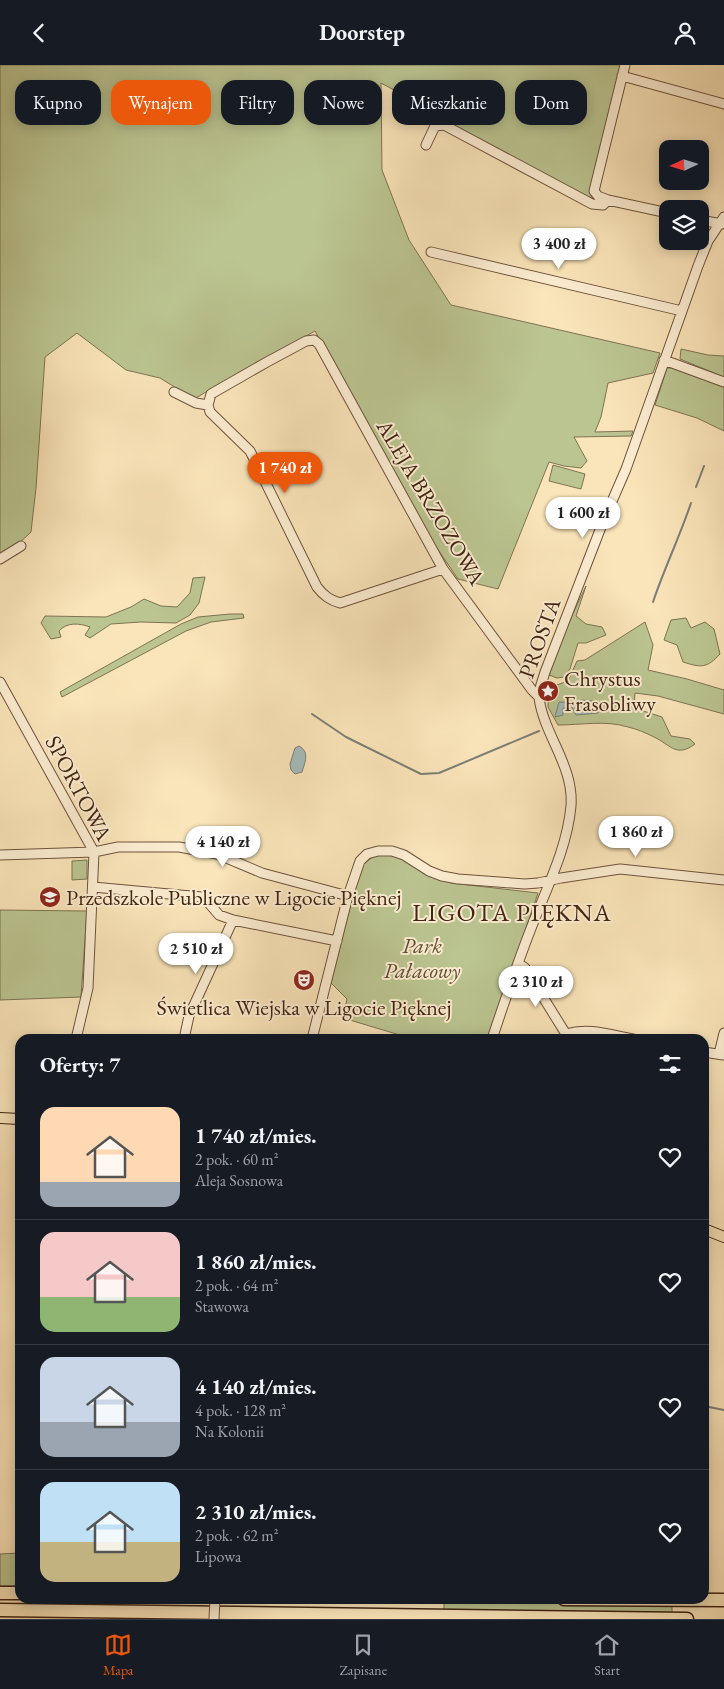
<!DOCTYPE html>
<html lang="pl">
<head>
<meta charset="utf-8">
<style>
	body { margin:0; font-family:"EB Garamond",serif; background:#242831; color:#f1f3f6; height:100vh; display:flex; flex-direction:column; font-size:19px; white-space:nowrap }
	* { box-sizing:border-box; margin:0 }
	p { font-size:16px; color:#9ea1a6 }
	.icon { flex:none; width:28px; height:28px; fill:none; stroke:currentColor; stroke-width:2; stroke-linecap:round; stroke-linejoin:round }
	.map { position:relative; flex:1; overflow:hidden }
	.drawer { position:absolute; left:15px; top:969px; width:694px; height:570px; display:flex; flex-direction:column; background:#171b24; border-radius:15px; box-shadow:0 2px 12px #0003 }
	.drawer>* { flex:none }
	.guide { position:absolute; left:15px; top:15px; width:695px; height:45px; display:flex; gap:10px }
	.needle { width:32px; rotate:266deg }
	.fabs { position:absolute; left:659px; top:75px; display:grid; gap:10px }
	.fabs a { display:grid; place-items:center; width:50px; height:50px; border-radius:10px; background:#171b24; box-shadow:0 2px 12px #0003; font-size:25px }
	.price { position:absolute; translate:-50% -42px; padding:0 11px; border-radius:18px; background:#fff; color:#222; font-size:16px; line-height:32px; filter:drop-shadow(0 1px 2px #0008) }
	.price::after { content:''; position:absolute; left:50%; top:30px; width:15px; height:11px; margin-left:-8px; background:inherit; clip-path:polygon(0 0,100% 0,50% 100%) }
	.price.current { background:#ea580c; color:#fff }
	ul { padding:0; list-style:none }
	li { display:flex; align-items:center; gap:15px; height:125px; padding:0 25px }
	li+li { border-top:1px solid #363941 }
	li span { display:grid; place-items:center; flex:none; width:140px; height:100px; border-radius:15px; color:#555 }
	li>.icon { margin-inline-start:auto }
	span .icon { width:60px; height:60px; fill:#fffc; stroke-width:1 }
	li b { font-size:21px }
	h2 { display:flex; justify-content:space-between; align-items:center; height:60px; padding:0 25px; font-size:21px }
	.tag { padding:0 18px; border-radius:15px; background:#171b24; box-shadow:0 2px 12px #0003; font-size:18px; line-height:45px }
	.tag.current { background:#ea580c; color:#fff }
	header { display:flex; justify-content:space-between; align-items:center; height:65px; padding:0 25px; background:#171b24; font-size:22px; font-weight:700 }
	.tabs { display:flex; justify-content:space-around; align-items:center; height:70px; border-top:1px solid #363941; background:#171b24; font-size:14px; color:#9ea1a6 }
	.tabs a { display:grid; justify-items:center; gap:2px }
	.tabs .current { color:#ea580c }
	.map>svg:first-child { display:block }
</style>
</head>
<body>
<header><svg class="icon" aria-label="back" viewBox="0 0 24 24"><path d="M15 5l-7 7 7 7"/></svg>Doorstep<svg class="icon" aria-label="person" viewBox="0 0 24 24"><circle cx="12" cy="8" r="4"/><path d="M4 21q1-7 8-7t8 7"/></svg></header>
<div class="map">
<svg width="724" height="1554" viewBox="0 0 724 1554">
	<rect width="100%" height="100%" fill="#fae4b9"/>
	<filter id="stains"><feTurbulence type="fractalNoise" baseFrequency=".004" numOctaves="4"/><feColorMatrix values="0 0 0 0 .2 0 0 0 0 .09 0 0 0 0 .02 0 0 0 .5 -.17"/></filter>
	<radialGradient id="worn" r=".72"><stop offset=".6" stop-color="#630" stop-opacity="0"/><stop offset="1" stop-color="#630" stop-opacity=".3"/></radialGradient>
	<path fill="#bbc591" stroke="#7e7452" d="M0 0H623L591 133 497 89 416 37 381 18 382 105 409 175 451 240 660 288 653 308 608 318 601 352 595 367 633 366 631 371 574 372 587 396 581 403 564 401 549 397 498 524 458 514 432 476 315 266C275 289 234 310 194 334L160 313 126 305 77 268 45 292 36 423 31 467 17 480 0 490Z
		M681 284 708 290 724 291V312L680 294Z
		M667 303H675L724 322V366L697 353 655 340Z
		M553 400 585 409 581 424 549 416Z
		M205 512 199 538 190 550 176 558 141 557 111 559 90 573 85 570 90 562C79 558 67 557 59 566L61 572 51 574 41 558 45 551 106 552 131 542 144 534 161 541 177 542 190 528 193 513Z
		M586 521 576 551 586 559 602 562 606 570 586 578H578L570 604 564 612 557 613 549 610 565 565Z
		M230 549H243L244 553 211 557 186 566 62 632 60 627 181 559 198 552Z
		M686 553 691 563 705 557 714 564 720 589C707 603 702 603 683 597L677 580 664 575 671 555Z
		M645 557 653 580 648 605 687 614 724 625V649L658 631 635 628 634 643 662 652 671 671 690 674 695 679C676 693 671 680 654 672 646 668 637 664 628 662 606 655 581 660 558 660L548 642V623L568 616 577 596 585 595Z
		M397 789 430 810 451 818 538 828 488 974H413L343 953 347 934 331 918 360 802 374 791Z
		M87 795V814L72 815V796Z
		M0 845 87 846 81 932 0 935Z
		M20 1488V1521H0V1489Z
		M444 1535 672 1539V1549L444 1545Z"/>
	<path fill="#a4bcbb" stroke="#7c7f77" d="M582 635 594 636 598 648 576 650 572 642 563 643V650L555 652 559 637 574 638Z
		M299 681C310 687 305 697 302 707L295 709 291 705 290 699 295 683Z"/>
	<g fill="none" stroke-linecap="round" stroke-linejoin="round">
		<path stroke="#7c7f77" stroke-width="2" d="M696 422 704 401
			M653 537C664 504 680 471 691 438
			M312 649 346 672 421 709 439 708 539 666
			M704 1341 724 1345"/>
		<g stroke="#6e533c" stroke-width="11">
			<path id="minor" d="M622 11 724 39
				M426 80 435 61 444 60 592 139 603 140 608 135 668 148
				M608 135 598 131 594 126 625 0
				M700 155 722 159
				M431 187 682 246
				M664 295 724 317
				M174 327 196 338 208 340
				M0 494 21 481
				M443 504 340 538C330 535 324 531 317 522L250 386 210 347 208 340 211 329 267 297 306 276 314 275 319 279 443 504 532 625 538 631
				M0 617 94 787 88 923 76 974
				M0 790 94 787 118 782H179L217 789 262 808 348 831
				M93 822 202 832 207 836 219 850 233 855 337 876
				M518 898 525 903 569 974
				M566 969C589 962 610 970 633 974
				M184 974 189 951 233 855
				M312 974 348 831 360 796 367 789 378 786H392L404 790 429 806 442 811 458 814 525 819 538 818 561 813 620 804 724 815
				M492 974C504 938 516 902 530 866 545 826 567 785 571 741 574 701 544 670 539 633 538 625 543 615 545 607L603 457 626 404 698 201 708 176 724 152
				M704 987 723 990
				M719 989 724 968"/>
		</g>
		<g stroke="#402312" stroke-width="12">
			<path id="major" d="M0 1053 20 1054
				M704 1164 724 1172"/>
		</g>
		<g stroke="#402312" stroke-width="15">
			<path id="highway" d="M0 1528H20
				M564 1534 724 1535
				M0 1545 687 1554"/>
		</g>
		<use href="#minor" stroke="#fcedd2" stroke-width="9"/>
		<use href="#major" stroke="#fae4b9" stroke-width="10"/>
		<use href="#highway" stroke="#fae4b9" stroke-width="12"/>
		<g stroke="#6e533c" stroke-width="11" stroke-linecap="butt">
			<path id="minor-bridge" d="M214 1554 215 1534"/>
		</g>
		<use href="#minor-bridge" stroke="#fcedd2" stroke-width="9"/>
	</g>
	<defs>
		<g id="sight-disc" transform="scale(1.125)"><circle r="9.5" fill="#8f2418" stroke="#fcedd2"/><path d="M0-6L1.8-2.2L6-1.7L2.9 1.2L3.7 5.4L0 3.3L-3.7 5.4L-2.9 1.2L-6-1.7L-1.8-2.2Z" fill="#fff"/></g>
		<g id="school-disc" transform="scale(1.125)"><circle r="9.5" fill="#8f2418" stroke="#fcedd2"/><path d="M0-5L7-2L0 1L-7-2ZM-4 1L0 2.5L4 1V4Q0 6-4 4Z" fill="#fff"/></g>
		<g id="theatre-disc" transform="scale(1.125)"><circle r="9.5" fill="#8f2418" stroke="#fcedd2"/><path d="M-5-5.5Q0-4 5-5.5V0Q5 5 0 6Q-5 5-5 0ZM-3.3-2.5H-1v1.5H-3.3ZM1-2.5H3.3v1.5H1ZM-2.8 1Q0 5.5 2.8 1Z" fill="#fff"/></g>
	</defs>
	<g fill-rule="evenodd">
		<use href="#sight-disc" x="548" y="626"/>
		<use href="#school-disc" x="50" y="832"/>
		<use href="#theatre-disc" x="304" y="915"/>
	</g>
	<g text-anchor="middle" stroke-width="4" stroke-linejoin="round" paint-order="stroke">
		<g font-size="22" fill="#402312" stroke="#fcedd2">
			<text transform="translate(431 437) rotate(59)" y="8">ALEJA BRZOZOWA</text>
			<text transform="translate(539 573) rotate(-70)" y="8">PROSTA</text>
			<text transform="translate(79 723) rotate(62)" y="8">SPORTOWA</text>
		</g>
		<g font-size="22" fill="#402312" stroke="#fcedd2" text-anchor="start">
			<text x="564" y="621">Chrystus<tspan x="564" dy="25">Frasobliwy</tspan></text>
			<text x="66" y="840">Przedszkole Publiczne w Ligocie Pięknej</text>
			<text x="304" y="950" text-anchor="middle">Świetlica Wiejska w Ligocie Pięknej</text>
		</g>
		<g font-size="22" font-style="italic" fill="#5f4c32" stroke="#fcedd2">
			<text x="422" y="888">Park<tspan x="422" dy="25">Pałacowy</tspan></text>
		</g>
		<g font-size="25" letter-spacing="1" fill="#402312" stroke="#fcedd2">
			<text x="512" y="856">LIGOTA PIĘKNA</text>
		</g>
	</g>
	<rect width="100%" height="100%" filter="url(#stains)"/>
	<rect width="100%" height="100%" fill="url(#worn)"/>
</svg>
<div class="fabs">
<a><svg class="needle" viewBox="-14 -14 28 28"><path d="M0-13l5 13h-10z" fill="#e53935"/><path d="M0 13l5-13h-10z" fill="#9ea1a6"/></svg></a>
<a><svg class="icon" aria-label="layers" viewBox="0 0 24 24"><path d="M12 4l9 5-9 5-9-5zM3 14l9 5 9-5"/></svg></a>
</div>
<b class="price" style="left:559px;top:205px">3 400 zł</b>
<b class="price current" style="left:285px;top:429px">1 740 zł</b>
<b class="price" style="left:583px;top:474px">1 600 zł</b>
<b class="price" style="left:636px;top:793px">1 860 zł</b>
<b class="price" style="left:223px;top:803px">4 140 zł</b>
<b class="price" style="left:196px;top:910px">2 510 zł</b>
<b class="price" style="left:536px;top:943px">2 310 zł</b>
<div class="guide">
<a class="tag">Kupno</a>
<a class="tag current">Wynajem</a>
<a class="tag">Filtry</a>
<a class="tag">Nowe</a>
<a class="tag">Mieszkanie</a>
<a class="tag">Dom</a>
</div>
<section class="drawer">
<h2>Oferty: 7<svg class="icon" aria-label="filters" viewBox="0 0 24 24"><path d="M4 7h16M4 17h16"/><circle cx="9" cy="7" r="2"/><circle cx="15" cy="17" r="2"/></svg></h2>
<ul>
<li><span style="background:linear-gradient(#ffd9b3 75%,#9aa5b1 0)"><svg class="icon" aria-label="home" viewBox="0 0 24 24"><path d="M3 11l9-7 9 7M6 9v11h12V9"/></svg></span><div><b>1 740 zł/mies.</b><p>2 pok. · 60 m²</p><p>Aleja Sosnowa</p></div><svg class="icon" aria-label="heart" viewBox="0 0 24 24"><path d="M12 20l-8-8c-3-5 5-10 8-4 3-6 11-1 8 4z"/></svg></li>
<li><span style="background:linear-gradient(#f6c9c9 65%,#8fb573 0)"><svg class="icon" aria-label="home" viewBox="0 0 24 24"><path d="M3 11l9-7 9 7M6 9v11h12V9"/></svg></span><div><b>1 860 zł/mies.</b><p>2 pok. · 64 m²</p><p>Stawowa</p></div><svg class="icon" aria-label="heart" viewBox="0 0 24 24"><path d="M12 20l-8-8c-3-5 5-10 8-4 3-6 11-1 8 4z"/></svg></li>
<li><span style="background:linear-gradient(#c9d6e8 65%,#9aa5b1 0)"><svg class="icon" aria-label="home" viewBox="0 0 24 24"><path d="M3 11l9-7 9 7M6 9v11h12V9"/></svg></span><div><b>4 140 zł/mies.</b><p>4 pok. · 128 m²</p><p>Na Kolonii</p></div><svg class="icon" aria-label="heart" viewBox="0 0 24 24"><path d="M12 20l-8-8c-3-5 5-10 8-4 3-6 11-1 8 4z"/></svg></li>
<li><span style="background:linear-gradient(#bfe0f5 60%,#c2b280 0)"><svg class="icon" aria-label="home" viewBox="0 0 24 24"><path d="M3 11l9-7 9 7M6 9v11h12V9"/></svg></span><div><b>2 310 zł/mies.</b><p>2 pok. · 62 m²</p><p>Lipowa</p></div><svg class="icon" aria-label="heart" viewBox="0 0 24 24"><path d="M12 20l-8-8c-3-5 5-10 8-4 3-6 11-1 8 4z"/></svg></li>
</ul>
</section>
</div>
<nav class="tabs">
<a class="current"><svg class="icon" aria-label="map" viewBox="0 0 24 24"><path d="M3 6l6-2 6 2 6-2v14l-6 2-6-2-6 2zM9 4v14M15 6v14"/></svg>Mapa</a>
<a><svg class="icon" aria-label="saved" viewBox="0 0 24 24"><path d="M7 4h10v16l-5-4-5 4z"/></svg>Zapisane</a>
<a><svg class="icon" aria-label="home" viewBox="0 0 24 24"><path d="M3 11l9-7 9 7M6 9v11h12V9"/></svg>Start</a>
</nav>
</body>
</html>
